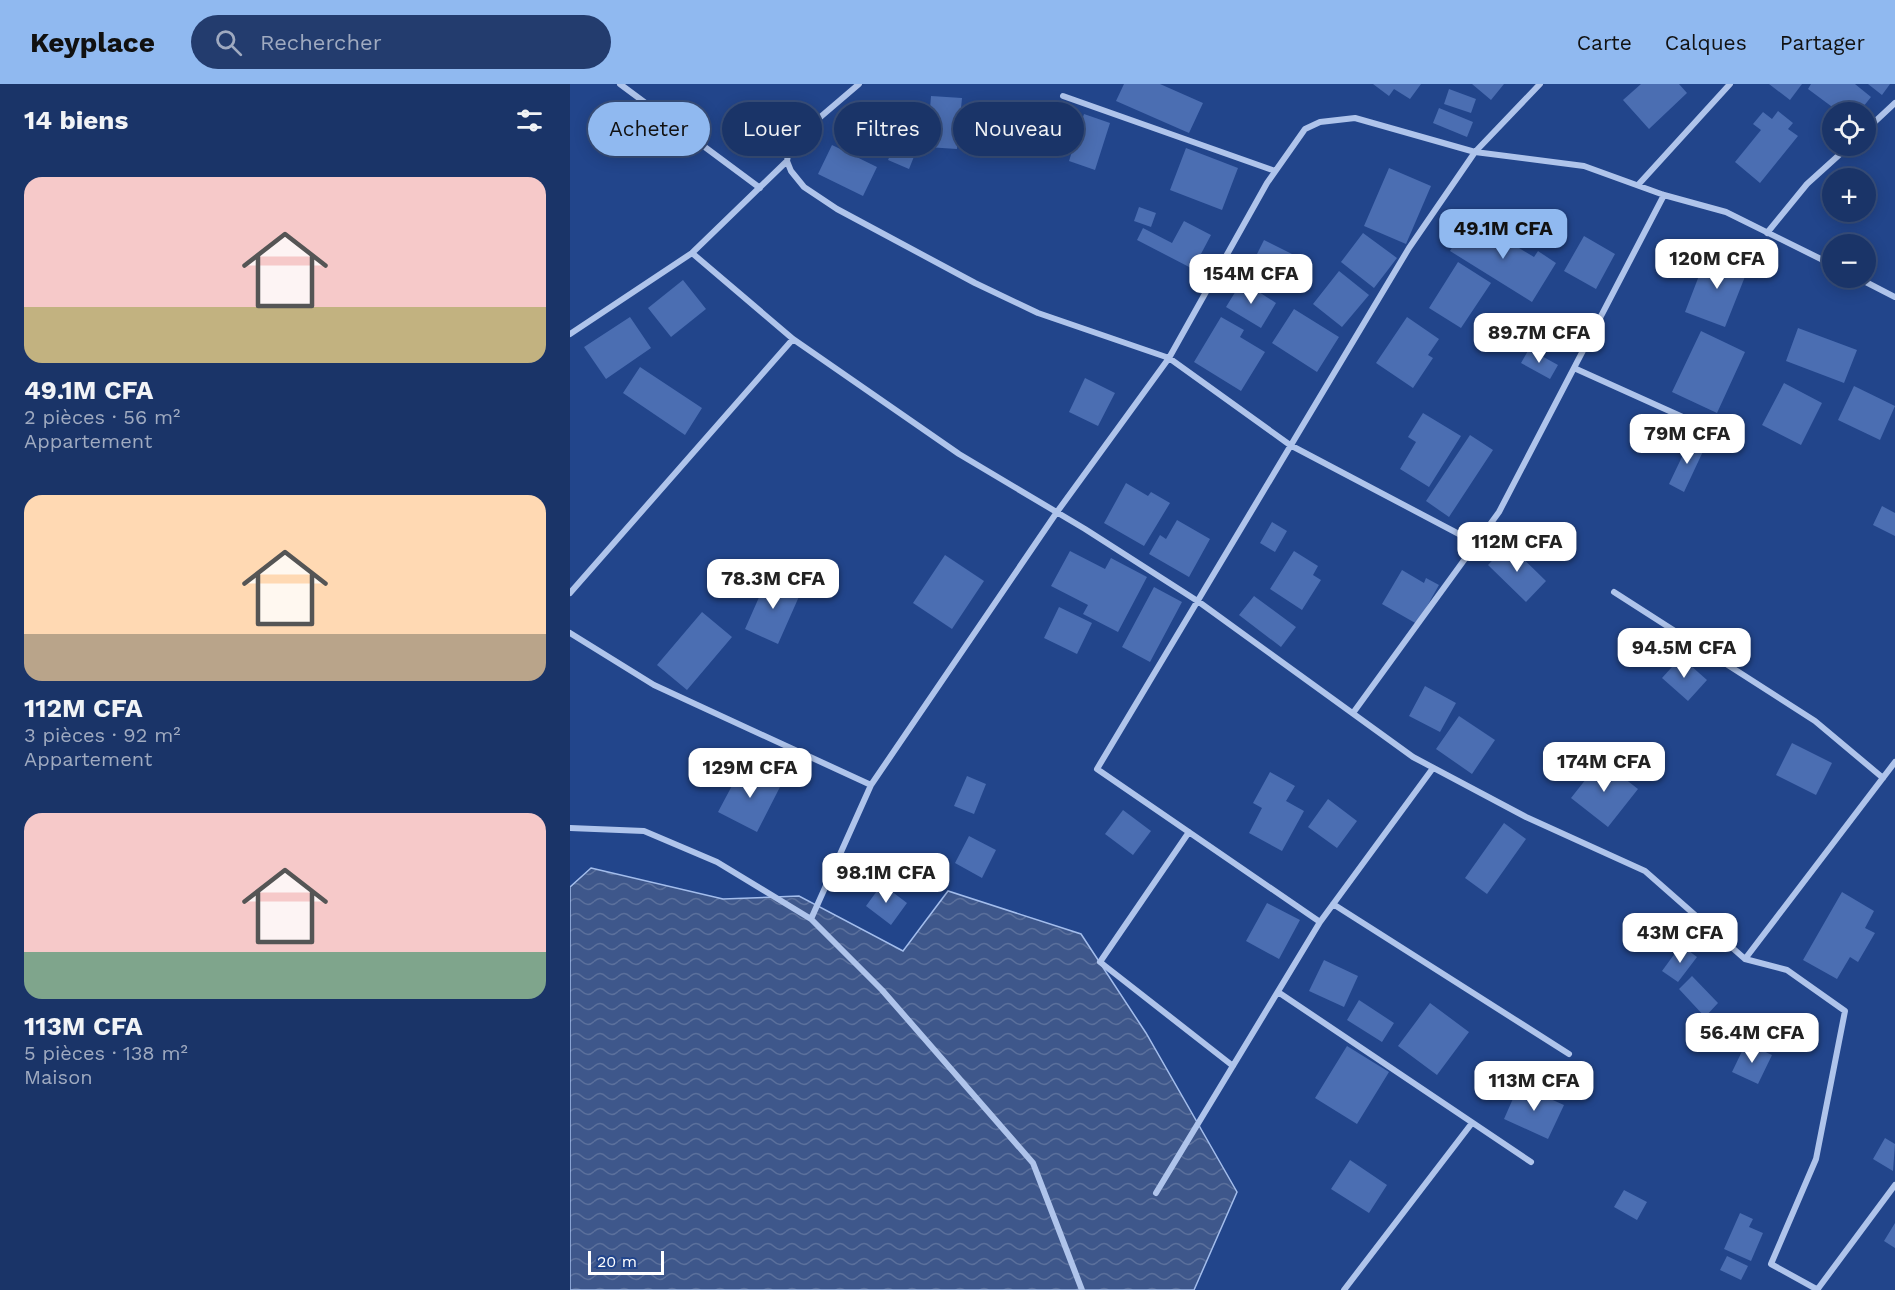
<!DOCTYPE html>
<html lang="fr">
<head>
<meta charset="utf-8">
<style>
	body { margin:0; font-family:"Work Sans",sans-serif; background:#233c6e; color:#f1f3f6; height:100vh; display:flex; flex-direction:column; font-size:22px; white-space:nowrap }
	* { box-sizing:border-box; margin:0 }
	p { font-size:20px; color:#9faac0 }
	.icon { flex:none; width:33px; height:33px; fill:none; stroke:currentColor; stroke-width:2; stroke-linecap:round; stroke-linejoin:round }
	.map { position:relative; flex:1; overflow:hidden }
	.sheet { display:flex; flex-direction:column; background:#1a3468; width:570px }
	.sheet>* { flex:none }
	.banner { position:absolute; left:18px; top:18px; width:570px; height:54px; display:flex; gap:12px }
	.controls { position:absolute; left:1252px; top:18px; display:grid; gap:12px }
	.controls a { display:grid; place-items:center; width:54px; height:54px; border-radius:50%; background:#1a3468; box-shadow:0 3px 15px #0003,0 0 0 2px #384f7c; font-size:30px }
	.scale { position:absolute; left:18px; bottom:15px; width:76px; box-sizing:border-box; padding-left:6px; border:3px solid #fff; border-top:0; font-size:16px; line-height:21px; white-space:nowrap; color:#fff; -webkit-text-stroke:4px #22458b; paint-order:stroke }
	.price { position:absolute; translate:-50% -51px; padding:0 14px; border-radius:12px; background:#fff; color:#222; font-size:20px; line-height:39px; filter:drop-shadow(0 2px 3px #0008) }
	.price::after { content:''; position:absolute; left:50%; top:36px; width:18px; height:14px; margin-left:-9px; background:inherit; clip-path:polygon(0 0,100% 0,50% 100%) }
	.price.current { background:#90b9f0; color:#111 }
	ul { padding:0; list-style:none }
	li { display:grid; align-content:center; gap:12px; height:318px; padding:0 24px }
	li span { display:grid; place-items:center; height:186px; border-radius:18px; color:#555 }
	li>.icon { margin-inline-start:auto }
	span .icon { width:108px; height:108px; fill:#fffc; stroke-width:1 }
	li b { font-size:26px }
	h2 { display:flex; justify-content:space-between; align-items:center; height:72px; padding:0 24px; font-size:26px }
	.tag { padding:0 21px; border-radius:27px; background:#1a3468; box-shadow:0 3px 15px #0003,0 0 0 2px #384f7c; font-size:21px; line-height:54px }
	.tag.current { background:#90b9f0; color:#111 }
	header { display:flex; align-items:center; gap:36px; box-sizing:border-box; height:84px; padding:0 30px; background:#90b9f0; color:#111 }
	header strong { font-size:28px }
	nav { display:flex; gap:33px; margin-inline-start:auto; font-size:21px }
	.search { width:420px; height:54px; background:#233c6e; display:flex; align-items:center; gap:15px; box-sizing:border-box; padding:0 21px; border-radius:33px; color:#9faac0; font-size:22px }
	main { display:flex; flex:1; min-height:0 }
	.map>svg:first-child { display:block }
</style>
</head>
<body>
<header>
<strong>Keyplace</strong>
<div class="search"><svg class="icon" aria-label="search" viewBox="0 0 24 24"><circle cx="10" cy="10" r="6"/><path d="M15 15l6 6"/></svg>Rechercher</div>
<nav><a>Carte</a><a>Calques</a><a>Partager</a></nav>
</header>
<main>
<section class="sheet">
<h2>14 biens<svg class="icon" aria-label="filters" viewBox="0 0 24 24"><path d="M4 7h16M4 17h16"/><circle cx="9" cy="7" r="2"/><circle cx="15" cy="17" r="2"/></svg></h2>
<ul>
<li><span style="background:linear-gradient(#f6c9c9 70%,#c2b280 0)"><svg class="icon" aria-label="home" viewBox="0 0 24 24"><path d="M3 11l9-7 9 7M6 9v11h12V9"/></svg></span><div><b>49.1M CFA</b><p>2 pièces · 56 m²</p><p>Appartement</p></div></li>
<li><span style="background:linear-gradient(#ffd9b3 75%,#b9a48a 0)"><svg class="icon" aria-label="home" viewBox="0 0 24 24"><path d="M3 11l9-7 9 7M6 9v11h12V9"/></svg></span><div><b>112M CFA</b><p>3 pièces · 92 m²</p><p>Appartement</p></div></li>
<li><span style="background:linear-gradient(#f6c9c9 75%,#7fa58c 0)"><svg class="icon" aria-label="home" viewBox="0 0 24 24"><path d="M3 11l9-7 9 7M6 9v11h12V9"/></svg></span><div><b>113M CFA</b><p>5 pièces · 138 m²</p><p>Maison</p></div></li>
</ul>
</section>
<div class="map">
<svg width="1325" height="1206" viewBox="0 0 1325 1206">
	<defs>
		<pattern id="water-waves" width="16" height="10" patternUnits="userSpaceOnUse" patternTransform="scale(1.5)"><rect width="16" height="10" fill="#3e578b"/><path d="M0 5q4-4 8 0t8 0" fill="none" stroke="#5b709c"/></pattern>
	</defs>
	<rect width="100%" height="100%" fill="#22458b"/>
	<path fill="url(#water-waves)" stroke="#a3bdec" stroke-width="1.5" d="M21 784 153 815 229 812 333 867 378 807 511 850 576 949 667 1108 624 1206H0V803Z"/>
	<path fill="#4b6eb2" d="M554 0H590L633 19 619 49 546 17Z
		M803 0H851L840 15 824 5 819 12Z
		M902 0H934L921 16Z
		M1071 0H1109L1117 9 1079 45 1053 16Z
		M1199 0H1232L1220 16Z
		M1241 0H1285L1301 13 1289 28H1269L1238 5Z
		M1298 0H1320L1312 11Z
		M879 5 906 15 901 29 874 20Z
		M361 12 392 14 387 65 357 63Z
		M313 18 335 27 324 54 302 45Z
		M869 24 903 38 897 53 863 39Z
		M1208 27 1223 39 1218 45 1228 52 1190 99 1165 78 1191 46 1183 40 1193 28 1202 35Z
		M514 30 540 39 525 86 499 77Z
		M262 61 307 83 293 112 248 90Z
		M325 61 345 70 339 85 318 76Z
		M616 64 668 84 652 126 600 106Z
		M819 84 861 102 836 160 794 142Z
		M569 123 586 129 581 143 564 137Z
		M900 134 964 173 968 167 986 179 962 218 880 167Z
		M614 137 641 151 623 185 567 156 573 144 602 159Z
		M793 149 827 174 804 204 771 178Z
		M1014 152 1045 170 1026 205 994 187Z
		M694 156 726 172 710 205 678 188Z
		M1137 171 1159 180 1162 173 1180 180 1155 243 1115 228Z
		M888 178 921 199 891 244 859 224Z
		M769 187 799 211 772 243 743 220Z
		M113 196 136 225 101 253 78 224Z
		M672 197 706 219 691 244 656 223Z
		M724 225 769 253 747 288 702 259Z
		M60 233 81 264 36 295 14 263Z
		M651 233 674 246 670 253 695 268 671 307 624 278Z
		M837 233 869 255 858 271 863 274 843 304 806 279Z
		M1228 244 1287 266 1274 299 1216 277Z
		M1131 247 1175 268 1147 329 1102 308Z
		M959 265 988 281 980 295 951 279Z
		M70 283 132 324 115 351 53 309Z
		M515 294 545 309 528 342 499 328Z
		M1214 299 1252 319 1231 361 1192 341Z
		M1284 302 1325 322 1310 356 1268 336Z
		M853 329 891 352 859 403 830 385 846 358 838 353Z
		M900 351 923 366 879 433 856 417Z
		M1121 354 1136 361 1114 408 1099 400Z
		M556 399 578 412 581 408 600 419 574 462 534 439Z
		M1312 422 1325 429V452L1303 441Z
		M607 436 640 455 619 493 579 470 590 451 596 455Z
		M702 438 717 447 705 468 690 459Z
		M938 460 976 497 956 518 918 481Z
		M500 467 535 485 541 474 577 493 548 548 513 530 518 521 481 502Z
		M724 467 748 482 743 491 751 496 732 526 700 505Z
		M375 471 414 497 382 545 343 519Z
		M832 486 854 499 856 494 869 501 847 540 812 520Z
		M198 493 231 508 208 560 175 545Z
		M584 503 612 518 580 578 552 563Z
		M684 512 726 543 711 563 669 531Z
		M489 523 522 539 507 570 474 554Z
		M132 528 162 553 117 606 87 581Z
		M1111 573 1137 596 1118 617 1092 594Z
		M855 602 886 619 870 648 839 632Z
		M889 632 925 656 902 690 866 665Z
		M1222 659 1262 679 1246 711 1206 691Z
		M1031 676 1068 705 1038 743 1001 714Z
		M173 681 211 701 187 748 148 728Z
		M700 688 725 702 716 717 734 727 712 767 679 749 692 724 683 719Z
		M397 692 416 700 404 730 384 722Z
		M758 715 787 737 767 764 738 743Z
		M553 726 581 747 563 771 535 750Z
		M934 739 956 755 917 810 895 794Z
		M399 752 426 766 412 794 385 779Z
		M312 800 337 819 321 841 296 822Z
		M1272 808 1304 827 1295 844 1305 849 1288 878 1280 873 1267 895 1233 876Z
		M697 819 730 836 709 875 676 857Z
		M1111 861 1127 873 1108 898 1092 887Z
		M754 876 788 892 774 923 739 907Z
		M1122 892 1148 919 1135 933 1109 905Z
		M789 916 824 939 812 958 777 936Z
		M860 919 899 948 867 991 828 962Z
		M1176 959 1202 971 1188 1000 1162 988Z
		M777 962 819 988 787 1040 745 1014Z
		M949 1001 994 1021 978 1055 934 1035Z
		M1315 1054 1325 1060 1323 1087 1303 1075Z
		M780 1076 817 1101 799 1129 761 1105Z
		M1054 1106 1077 1118 1067 1136 1044 1123Z
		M1170 1129 1183 1135 1179 1143 1193 1149 1181 1177 1154 1165Z
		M1325 1139V1164L1314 1157Z
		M1157 1172 1178 1182 1171 1196 1150 1186Z"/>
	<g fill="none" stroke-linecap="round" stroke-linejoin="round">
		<path stroke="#afc4eb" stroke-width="6" d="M50 0 190 104
			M289 0 220 59 217 77 221 87 234 103 267 125 405 199 468 229 599 274 720 361 906 459
			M493 12 705 87
			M1296 46 1325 19
			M1068 101 1160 0
			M1197 149 1237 100 1279 62
			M122 169 223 255 389 370 515 445 629 518 843 673 956 733 1075 787 1175 875 1217 886 1275 927 1246 1075 1201 1180 1248 1206
			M1288 194 1325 213
			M0 250 122 169 217 77
			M1004 284 1146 348
			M1044 508 1245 637 1313 694
			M0 509 223 255
			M0 549 84 601 301 701
			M783 629 929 428 1094 111
			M0 744 74 747 147 778 241 835 312 906 463 1079 512 1206
			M619 748 530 878 663 982
			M763 820 999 970
			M241 835 301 701 487 428 599 274 697 99 735 45 750 38 785 34 905 68 1014 82 1094 111 1156 128 1263 181
			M750 838 527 685 839 164 905 68 970 0
			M1175 875 1325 678
			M708 908 961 1078
			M586 1109 750 838 863 684
			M774 1206 902 1039
			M1247 1206 1325 1101"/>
	</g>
</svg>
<div class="controls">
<a><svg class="icon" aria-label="locate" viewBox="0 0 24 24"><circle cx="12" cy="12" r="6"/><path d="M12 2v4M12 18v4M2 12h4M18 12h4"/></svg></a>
<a>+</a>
<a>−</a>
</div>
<div class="scale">20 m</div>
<b class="price current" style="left:933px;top:176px">49.1M CFA</b>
<b class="price" style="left:1147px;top:206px">120M CFA</b>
<b class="price" style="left:681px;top:221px">154M CFA</b>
<b class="price" style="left:969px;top:280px">89.7M CFA</b>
<b class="price" style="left:1117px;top:381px">79M CFA</b>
<b class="price" style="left:947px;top:489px">112M CFA</b>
<b class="price" style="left:203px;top:526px">78.3M CFA</b>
<b class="price" style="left:1114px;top:595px">94.5M CFA</b>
<b class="price" style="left:1034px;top:709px">174M CFA</b>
<b class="price" style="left:180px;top:715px">129M CFA</b>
<b class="price" style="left:316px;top:820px">98.1M CFA</b>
<b class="price" style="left:1110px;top:880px">43M CFA</b>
<b class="price" style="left:1182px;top:980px">56.4M CFA</b>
<b class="price" style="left:964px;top:1028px">113M CFA</b>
<div class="banner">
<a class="tag current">Acheter</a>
<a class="tag">Louer</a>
<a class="tag">Filtres</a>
<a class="tag">Nouveau</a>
</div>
</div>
</main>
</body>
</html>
